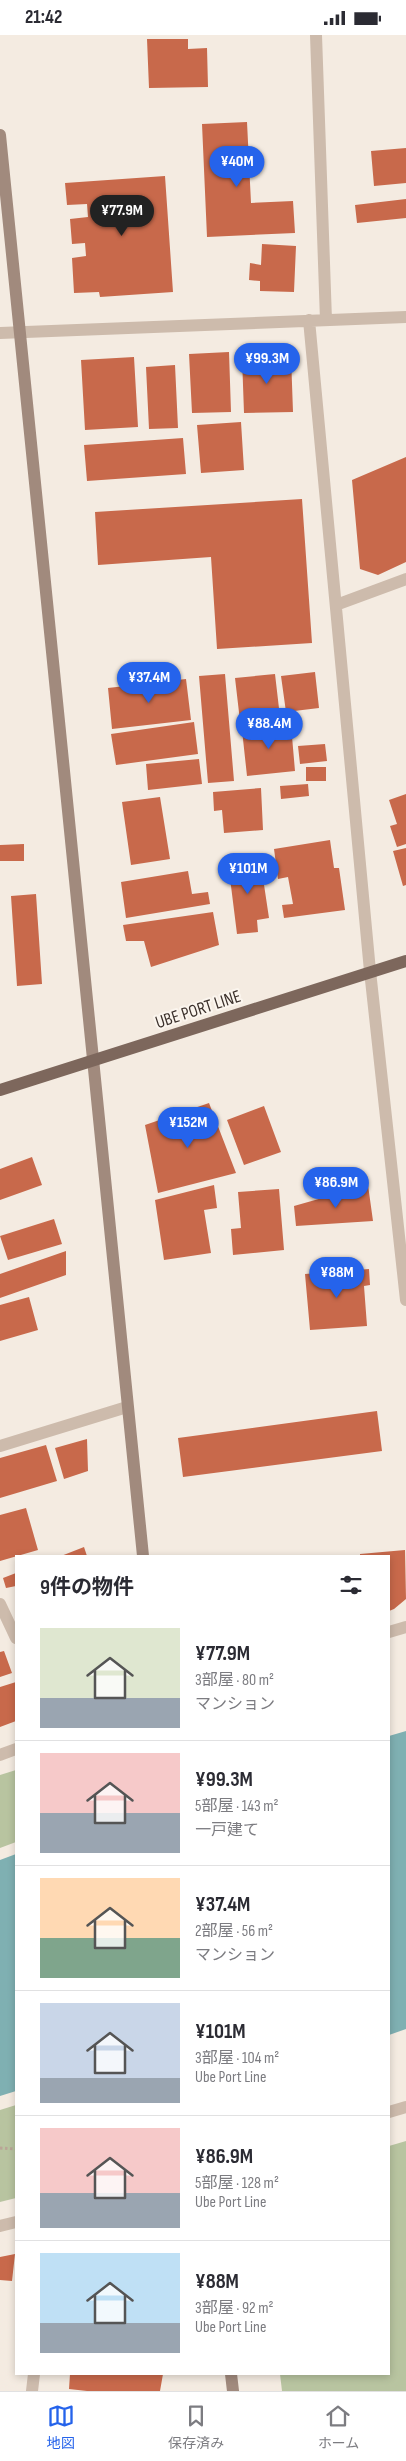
<!DOCTYPE html>
<html lang="ja">
<head>
<meta charset="utf-8">
<style>
	body { margin:0; font-family:"Sofia Sans Condensed","Noto Sans JP",sans-serif; background:#f2f2f3; color:#2b2b33; height:100vh; display:flex; flex-direction:column; font-size:19px; white-space:nowrap }
	* { box-sizing:border-box; margin:0 }
	p { font-size:16px; color:#7c7c81 }
	.icon { flex:none; width:28px; height:28px; fill:none; stroke:currentColor; stroke-width:2; stroke-linecap:round; stroke-linejoin:round }
	.map { position:relative; flex:1; overflow:hidden }
	.details { position:absolute; left:15px; top:1520px; width:375px; height:820px; display:flex; flex-direction:column; background:#fff; border-radius:0px; box-shadow:0 2px 8px #0003 }
	.details>* { flex:none }
	.price { position:absolute; translate:-50% -42px; padding:0 11px; border-radius:18px; background:#2563eb; color:#fff; font-size:16px; line-height:32px; filter:drop-shadow(0 1px 2px #0008) }
	.price::after { content:''; position:absolute; left:50%; top:30px; width:15px; height:11px; margin-left:-8px; background:inherit; clip-path:polygon(0 0,100% 0,50% 100%) }
	.price.selected { background:#222; color:#fff }
	ul { padding:0; list-style:none }
	li { display:flex; align-items:center; gap:15px; height:125px; padding:0 25px }
	li+li { border-top:1px solid #e1e1e2 }
	li span { display:grid; place-items:center; flex:none; width:140px; height:100px; border-radius:0px; color:#555 }
	li>.icon { margin-inline-start:auto }
	span .icon { width:60px; height:60px; fill:#fffc; stroke-width:1 }
	li b { font-size:21px }
	h2 { display:flex; justify-content:space-between; align-items:center; height:60px; padding:0 25px; font-size:21px }
	.status { display:flex; justify-content:space-between; align-items:center; height:35px; padding:0 25px; background:#fff; direction:ltr }
	.status svg { height:14px; fill:currentColor }
	.menu { display:flex; justify-content:space-around; align-items:center; height:70px; border-top:1px solid #e1e1e2; background:#fff; font-size:14px; color:#7c7c81 }
	.menu a { display:grid; justify-items:center; gap:2px }
	.menu .selected { color:#2563eb }
	.map>svg:first-child { display:block }
</style>
</head>
<body>
<div class="status"><b>21:42</b><svg viewBox="0 0 49 12"><path d="M0 12V9h3v3zM5 12V6h3v6zM10 12V3h3v9zM15 12V0h3v12zM26 1h20v11H26zM47 4h2v5h-2z"/></svg></div>
<div class="map">
<svg width="406" height="2356" viewBox="0 0 406 2356">
	<rect width="100%" height="100%" fill="#f4ebe1"/>
	<path fill="#b8c4a0" d="M16 1735V1807L0 1813V1740Z
		M16 2070V2163L0 2167V2075Z
		M406 2106V2356H282L280 2339H389V2111Z"/>
	<path fill="#7fb0b2" d="M406 1696V1994L389 2000V1701Z
		M16 1819V2056L0 2061V1825Z"/>
	<path fill="#c8694b" d="M147 4H188V14L207 13 208 52 149 53Z
		M247 87 251 168 293 166 295 198 207 202 202 89Z
		M406 113V148L374 151 371 116Z
		M165 141 173 257 100 262 99 257 74 258 72 223 86 221 85 208 72 209 70 184 88 182 87 169 67 170 65 148Z
		M406 164V183L357 188 355 170Z
		M262 209 296 211 294 257 260 256V246L249 245 250 228 261 230Z
		M229 317 231 377 192 378 189 319Z
		M291 321 293 377 244 378 242 322Z
		M134 322 138 392 85 395 81 325Z
		M175 330 178 393 149 394 146 332Z
		M241 387 244 435 201 438 197 390Z
		M183 403 186 439 87 446 84 410Z
		M406 422V527L378 540 360 534 352 445Z
		M302 464 312 608 217 614 211 522 98 530 95 477Z
		M315 637 319 673 286 677 281 641Z
		M225 639 234 746 208 748 199 641Z
		M275 639 280 682 240 686 235 643Z
		M186 644 191 685 112 694 108 653Z
		M194 687 198 719 116 730 111 699Z
		M291 690 295 736 247 741 242 695Z
		M325 709 327 726 300 729 298 711Z
		M199 724 202 749 148 755 146 729Z
		M306 732H326V746H306Z
		M308 749 309 761 281 764 280 751Z
		M261 753 263 795 224 798 222 775 214 776 213 757Z
		M406 759V809L397 812 390 791 397 789 389 765Z
		M160 762 170 824 131 830 122 767Z
		M330 805 334 833H339L345 875 284 883 282 870 293 869 288 842 278 844 274 814Z
		M24 809V826H0V810Z
		M406 813V850L403 851 393 816Z
		M260 823 269 883 257 885 258 897 237 899 228 827Z
		M188 836 192 859 208 857 210 869 126 883 121 847Z
		M36 859 42 949 17 951 11 861Z
		M213 877 219 910 151 932 144 906H126L123 890Z
		M209 1068 236 1138 158 1158 145 1090Z
		M264 1071 281 1117 244 1130 227 1085Z
		M32 1122 42 1150 0 1165V1134Z
		M214 1150 217 1173 204 1175 211 1218 164 1225 155 1165Z
		M368 1150 373 1186 296 1191 294 1171Z
		M279 1154 284 1215 233 1220 231 1194 241 1193 238 1157Z
		M54 1184 62 1209 8 1225 0 1201Z
		M66 1216V1240L0 1263V1239Z
		M369 1234 370 1250 364 1251 367 1291 310 1295 305 1239Z
		M29 1262 38 1295 0 1306V1270Z
		M377 1376 382 1416 183 1442 178 1403Z
		M87 1404 88 1436 64 1444 55 1413Z
		M46 1410 57 1446 0 1463V1423Z
		M26 1473 38 1515 0 1526V1480Z
		M84 1512 87 1521H61Z
		M405 1515 406 1564 394 1574 389 1576V1521H360V1519Z
		M16 1538V1551L6 1553 3 1543Z
		M4 1616 12 1638 0 1642V1617Z
		M16 1647V1686L0 1692V1652Z
		M15 2219 12 2246 0 2245V2222Z
		M70 2339H163L160 2356H87L69 2354Z"/>
	<g fill="none" stroke-linecap="round" stroke-linejoin="round">
		<path stroke="#b9a596" stroke-width="3" stroke-dasharray="2.5 2.5" stroke-linecap="butt" d="M0 2113 16 2114"/>
		<path stroke="#cdbbac" stroke-width="12" d="M316 0 326 285
			M309 285 370 936 406 1265
			M0 298 406 282
			M336 570 406 544
			M0 1411 127 1372
			M0 1569 16 1603
			M389 1597 406 1592
			M0 1720 16 1714
			M389 2077 406 2072
			M0 2191 16 2187
			M32 2356 34 2339"/>
		<path stroke="#a18a7d" stroke-width="12" d="M0 100 143 1521
			M231 2339 233 2356"/>
		<path stroke="#7d675c" stroke-width="12" d="M0 1055 406 926"/>
	</g>
	<g text-anchor="middle" stroke-width="4" stroke-linejoin="round" paint-order="stroke">
		<g font-size="18" fill="#3b302b" stroke="#fbf5ee">
			<text transform="translate(198 974) rotate(-18)" y="6">UBE PORT LINE</text>
		</g>
	</g>
</svg>
<b class="price" style="left:237px;top:153px">¥40M</b>
<b class="price selected" style="left:122px;top:202px">¥77.9M</b>
<b class="price" style="left:267px;top:350px">¥99.3M</b>
<b class="price" style="left:149px;top:669px">¥37.4M</b>
<b class="price" style="left:269px;top:715px">¥88.4M</b>
<b class="price" style="left:248px;top:860px">¥101M</b>
<b class="price" style="left:188px;top:1114px">¥152M</b>
<b class="price" style="left:336px;top:1174px">¥86.9M</b>
<b class="price" style="left:337px;top:1264px">¥88M</b>
<section class="details">
<h2>9件の物件<svg class="icon" aria-label="filters" viewBox="0 0 24 24"><path d="M4 7h16M4 17h16"/><circle cx="9" cy="7" r="2"/><circle cx="15" cy="17" r="2"/></svg></h2>
<ul>
<li><span style="background:linear-gradient(#dfe7d0 70%,#9aa5b1 0)"><svg class="icon" aria-label="home" viewBox="0 0 24 24"><path d="M3 11l9-7 9 7M6 9v11h12V9"/></svg></span><div><b>¥77.9M</b><p>3部屋 · 80 m²</p><p>マンション</p></div></li>
<li><span style="background:linear-gradient(#f6c9c9 60%,#9aa5b1 0)"><svg class="icon" aria-label="home" viewBox="0 0 24 24"><path d="M3 11l9-7 9 7M6 9v11h12V9"/></svg></span><div><b>¥99.3M</b><p>5部屋 · 143 m²</p><p>一戸建て</p></div></li>
<li><span style="background:linear-gradient(#ffd9b3 60%,#7fa58c 0)"><svg class="icon" aria-label="home" viewBox="0 0 24 24"><path d="M3 11l9-7 9 7M6 9v11h12V9"/></svg></span><div><b>¥37.4M</b><p>2部屋 · 56 m²</p><p>マンション</p></div></li>
<li><span style="background:linear-gradient(#c9d6e8 75%,#9aa5b1 0)"><svg class="icon" aria-label="home" viewBox="0 0 24 24"><path d="M3 11l9-7 9 7M6 9v11h12V9"/></svg></span><div><b>¥101M</b><p>3部屋 · 104 m²</p><p>Ube Port Line</p></div></li>
<li><span style="background:linear-gradient(#f6c9c9 65%,#9aa5b1 0)"><svg class="icon" aria-label="home" viewBox="0 0 24 24"><path d="M3 11l9-7 9 7M6 9v11h12V9"/></svg></span><div><b>¥86.9M</b><p>5部屋 · 128 m²</p><p>Ube Port Line</p></div></li>
<li><span style="background:linear-gradient(#bfe0f5 70%,#9aa5b1 0)"><svg class="icon" aria-label="home" viewBox="0 0 24 24"><path d="M3 11l9-7 9 7M6 9v11h12V9"/></svg></span><div><b>¥88M</b><p>3部屋 · 92 m²</p><p>Ube Port Line</p></div></li>
</ul>
</section>
</div>
<nav class="menu">
<a class="selected"><svg class="icon" aria-label="map" viewBox="0 0 24 24"><path d="M3 6l6-2 6 2 6-2v14l-6 2-6-2-6 2zM9 4v14M15 6v14"/></svg>地図</a>
<a><svg class="icon" aria-label="saved" viewBox="0 0 24 24"><path d="M7 4h10v16l-5-4-5 4z"/></svg>保存済み</a>
<a><svg class="icon" aria-label="home" viewBox="0 0 24 24"><path d="M3 11l9-7 9 7M6 9v11h12V9"/></svg>ホーム</a>
</nav>
</body>
</html>
